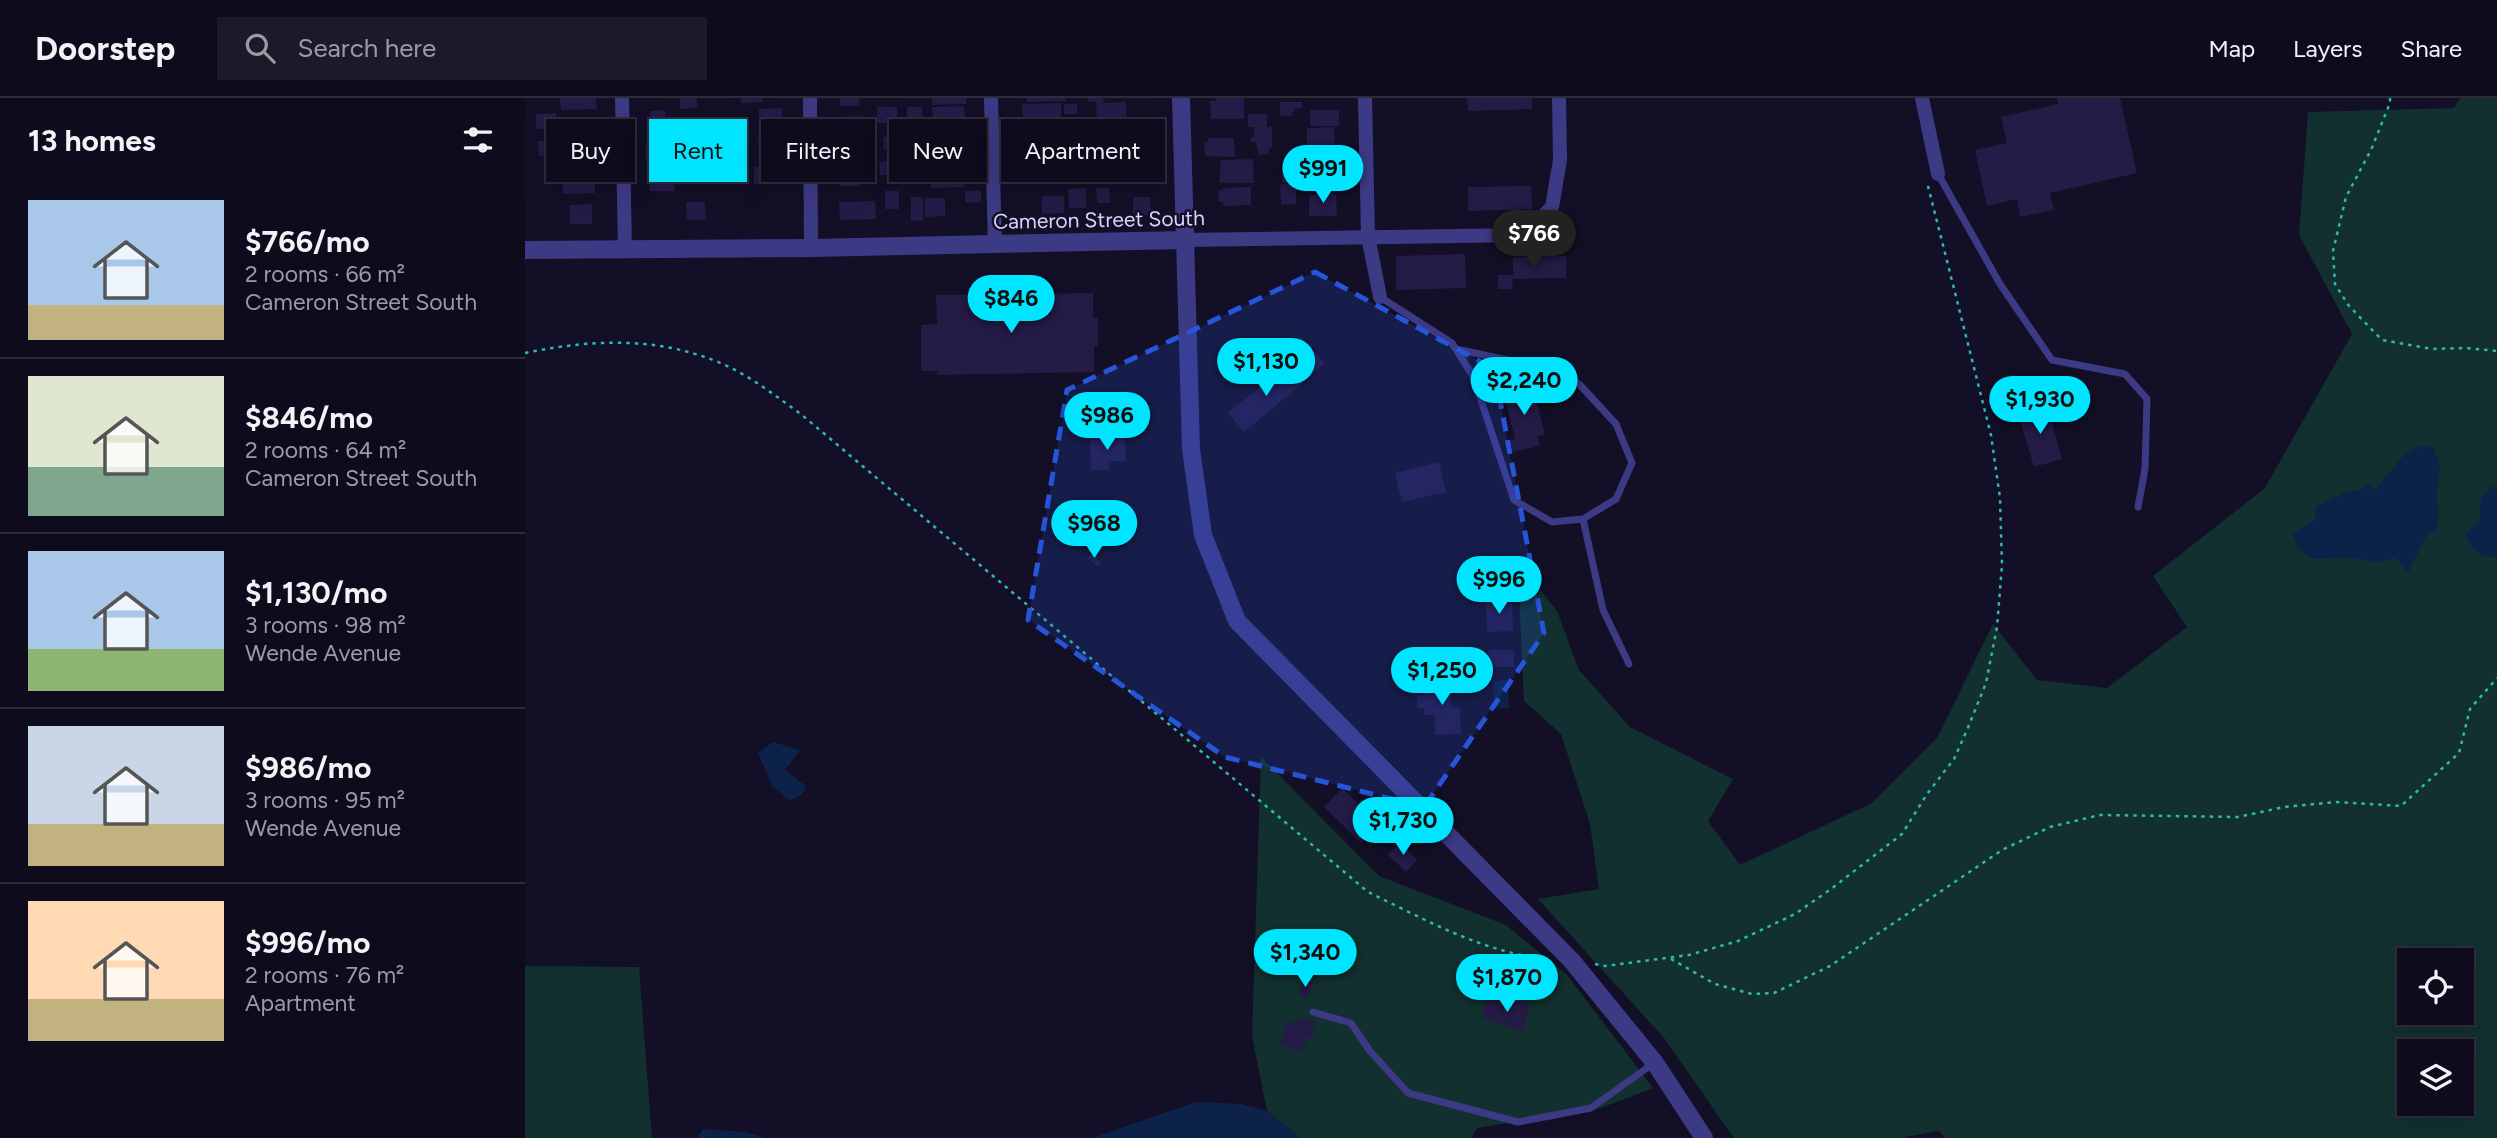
<!DOCTYPE html>
<html lang="en">
<head>
<meta charset="utf-8">
<style>
	body { margin:0; font-family:Figtree,sans-serif; background:#1c1929; color:#f1f3f6; height:100vh; display:flex; flex-direction:column; font-size:26px; white-space:nowrap }
	* { box-sizing:border-box; margin:0 }
	p { font-size:23px; color:#9b9ba3 }
	.icon { flex:none; width:38px; height:38px; fill:none; stroke:currentColor; stroke-width:2; stroke-linecap:round; stroke-linejoin:round }
	.map { position:relative; flex:1; overflow:hidden }
	.drawer { display:flex; flex-direction:column; background:#0e0b1c; width:525px }
	.drawer>* { flex:none }
	.guide { position:absolute; left:21px; top:21px; width:665px; height:63px; display:flex; gap:14px }
	.buttons { position:absolute; left:1872px; top:850px; display:grid; gap:14px }
	.buttons a { display:grid; place-items:center; width:77px; height:77px; border-radius:0px; background:#0e0b1c; box-shadow:0 7px 28px #0002,0 0 0 2px #2e2b3b; font-size:35px }
	.price { position:absolute; translate:-50% -60px; padding:0 16px; border-radius:24px; background:#00e5ff; color:#111; font-size:23px; line-height:46px; filter:drop-shadow(0 2px 4px #0008) }
	.price::after { content:''; position:absolute; left:50%; top:42px; width:21px; height:16px; margin-left:-10px; background:inherit; clip-path:polygon(0 0,100% 0,50% 100%) }
	.price.selected { background:#222; color:#fff }
	ul { padding:0; list-style:none }
	li { display:flex; align-items:center; gap:21px; height:175px; padding:0 28px }
	li+li { border-top:2px solid #2e2b3b }
	li span { display:grid; place-items:center; flex:none; width:196px; height:140px; border-radius:0px; color:#555 }
	li>.icon { margin-inline-start:auto }
	span .icon { width:84px; height:84px; fill:#fffc; stroke-width:1 }
	li b { font-size:30px }
	h2 { display:flex; justify-content:space-between; align-items:center; height:84px; padding:0 28px; font-size:30px }
	.pill { padding:0 24px; border-radius:0px; background:#0e0b1c; box-shadow:0 7px 28px #0002,0 0 0 2px #2e2b3b; font-size:24px; line-height:63px }
	.pill.selected { background:#00e5ff; color:#111 }
	header { display:flex; align-items:center; gap:42px; box-sizing:border-box; height:98px; padding:0 35px; background:#0e0b1c; border-bottom:2px solid #2e2b3b }
	header strong { font-size:33px }
	nav { display:flex; gap:38px; margin-inline-start:auto; font-size:24px }
	.search { width:490px; height:63px; background:#1c1929; display:flex; align-items:center; gap:18px; box-sizing:border-box; padding:0 24px; border-radius:0px; color:#9b9ba3; font-size:26px }
	main { display:flex; flex:1; min-height:0 }
	.map>svg:first-child { display:block }
</style>
</head>
<body>
<header>
<strong>Doorstep</strong>
<div class="search"><svg class="icon" aria-label="search" viewBox="0 0 24 24"><circle cx="10" cy="10" r="6"/><path d="M15 15l6 6"/></svg>Search here</div>
<nav><a>Map</a><a>Layers</a><a>Share</a></nav>
</header>
<main>
<section class="drawer">
<h2>13 homes<svg class="icon" aria-label="filters" viewBox="0 0 24 24"><path d="M4 7h16M4 17h16"/><circle cx="9" cy="7" r="2"/><circle cx="15" cy="17" r="2"/></svg></h2>
<ul>
<li><span style="background:linear-gradient(#a9c7e8 75%,#c2b280 0)"><svg class="icon" aria-label="home" viewBox="0 0 24 24"><path d="M3 11l9-7 9 7M6 9v11h12V9"/></svg></span><div><b>$766/mo</b><p>2 rooms · 66 m²</p><p>Cameron Street South</p></div></li>
<li><span style="background:linear-gradient(#dfe7d0 65%,#7fa58c 0)"><svg class="icon" aria-label="home" viewBox="0 0 24 24"><path d="M3 11l9-7 9 7M6 9v11h12V9"/></svg></span><div><b>$846/mo</b><p>2 rooms · 64 m²</p><p>Cameron Street South</p></div></li>
<li><span style="background:linear-gradient(#a9c7e8 70%,#8fb573 0)"><svg class="icon" aria-label="home" viewBox="0 0 24 24"><path d="M3 11l9-7 9 7M6 9v11h12V9"/></svg></span><div><b>$1,130/mo</b><p>3 rooms · 98 m²</p><p>Wende Avenue</p></div></li>
<li><span style="background:linear-gradient(#c9d6e8 70%,#c2b280 0)"><svg class="icon" aria-label="home" viewBox="0 0 24 24"><path d="M3 11l9-7 9 7M6 9v11h12V9"/></svg></span><div><b>$986/mo</b><p>3 rooms · 95 m²</p><p>Wende Avenue</p></div></li>
<li><span style="background:linear-gradient(#ffd9b3 70%,#c2b280 0)"><svg class="icon" aria-label="home" viewBox="0 0 24 24"><path d="M3 11l9-7 9 7M6 9v11h12V9"/></svg></span><div><b>$996/mo</b><p>2 rooms · 76 m²</p><p>Apartment</p></div></li>
</ul>
</section>
<div class="map">
<svg width="1972" height="1040" viewBox="0 0 1972 1040">
	<rect width="100%" height="100%" fill="#130f26"/>
	<path fill="#12302f" fill-rule="evenodd" d="M1935 0H1972V1040H1420L1414 1033 1375 1040H1209L1139 940 1013 801 1074 791 1065 726 1036 636 999 603 994 495 1013 489 1032 513 1054 572 1105 629 1208 681 1183 723 1215 767 1347 705 1412 640 1468 526 1512 582 1582 590 1662 529 1628 478 1740 390 1827 236 1774 137 1783 14 1929 10ZM1885 863H1937V915H1885ZM1885 954H1937V1006H1885Z
		M736 659 854 778 981 827 1042 877 1128 990 1076 1010 952 1030 946 1040H776L742 1013 727 938Z
		M0 868 114 869 127 1040H0Z"/>
	<path fill="#0c2248" d="M1896 348H1908L1915 369 1911 398 1913 409 1912 433 1903 435 1883 475 1870 459C1845 471 1845 460 1821 460 1793 460 1779 469 1767 436L1789 423 1792 408 1821 394 1836 392 1843 385 1850 392 1880 356Z
		M1967 388 1972 391V459C1955 459 1945 452 1940 436L1955 424C1954 409 1954 397 1967 388Z
		M983 582 984 610H970L968 583Z
		M248 644 275 652 260 672 281 688 277 696 265 703 247 688 233 655Z
		M671 1004 717 1006 742 1013 776 1040H567Z
		M178 1031 220 1034 241 1040H172Z"/>
	<path fill="#241b47" d="M35 0H71L72 11 36 12Z
		M155 0H172V10L155 11Z
		M216 0H237V4L216 5Z
		M315 0H334V8H315Z
		M407 0H441V6L407 7Z
		M502 0H541V3L502 4Z
		M563 0H578L579 5 601 4 602 27H572L571 4 563 3Z
		M691 0H719V21H686L685 3H691Z
		M942 0H1007V11L943 13Z
		M1532 0H1595L1612 75 1525 95 1529 112 1495 119 1492 101 1462 108 1450 52 1482 45 1476 19 1533 6Z
		M755 4H777V10L769 11 767 18H755Z
		M536 5V24L498 25 497 6Z
		M539 6H552V16H539Z
		M439 8 440 21 424 22V25L408 27 407 9Z
		M352 9H372V25H352Z
		M382 9H397L398 24H382Z
		M257 10V31H234V11Z
		M140 12 141 26H125V13Z
		M785 12H814V28H785Z
		M31 15 32 30 11 31V16Z
		M723 16H742V29H747V50H744V56L734 57 731 44H726V39L733 37H729V29H723Z
		M337 18V36L315 37 314 19Z
		M70 20V39L43 40V21Z
		M171 20H188V38H172Z
		M218 20V39H198V21Z
		M628 21V30L611 31V22Z
		M809 29 810 46 782 47V30Z
		M551 33H563V43H551Z
		M568 34H587V38H598V59H568Z
		M438 36 439 61H402L401 37Z
		M257 38 258 55 234 56 233 39Z
		M379 38 380 51 359 52 358 39Z
		M547 40V60L511 61 510 41Z
		M683 40H709L710 59 680 58 679 44H683Z
		M13 43H32V57L14 58Z
		M151 46V59L130 60V63H121V47Z
		M314 46H335L336 63 314 64Z
		M69 48 70 68 37 69V49Z
		M172 53H189V66H172Z
		M813 56 814 70H795V80H783V57Z
		M728 61 729 85H694L696 62Z
		M567 62H580L581 73 567 74Z
		M372 63V77H355L354 64Z
		M510 63H545V83L511 84Z
		M629 65 630 83 595 84V66Z
		M439 66V89L406 90 405 67Z
		M154 68H164L165 79H154Z
		M259 68 260 85 229 86V69Z
		M757 70H774V84L757 85Z
		M335 72V88H314V73Z
		M37 73H70V95L38 96Z
		M124 76H149L150 93H125Z
		M755 86H771V106L756 107Z
		M1006 88 1007 111 943 113V89Z
		M726 89V107L698 108V104H694L693 92H698V90Z
		M561 90V110H544L543 91Z
		M571 90H584L585 105H572Z
		M360 93H374V111H360Z
		M440 93H456V104L440 105Z
		M811 96 812 118H784V97Z
		M517 98H539V115L517 116Z
		M386 99H398V122L386 123Z
		M608 99H625L626 117 608 118Z
		M400 100H420V118L400 119Z
		M350 103 351 121 315 122 314 104Z
		M161 104H180L181 122H162Z
		M67 106V126H45V107Z
		M940 156 941 190 871 192V158Z
		M1041 158V180L987 181 988 191H973V177H988V159Z
		M568 195V220H573V248H569V274L412 277V273H396V227L412 226 411 197Z
		M775 238 800 265 780 282 756 255Z
		M764 265 779 284 719 334 703 315Z
		M1007 286 1020 337 1012 338 1015 348 988 354 985 342 990 341 978 292Z
		M1522 307 1537 361 1509 369 1493 315Z
		M565 340H600L601 363H584V372H566Z
		M914 364 921 394 877 404 870 375Z
		M566 456 577 465 573 469 562 460Z
		M961 502H987L988 533 962 534Z
		M963 552H989V569H963Z
		M915 582H935V595H926L927 610H935L936 636 910 637V617H899V610H892V598H898V589H915Z
		M817 690 854 727 836 745 799 709Z
		M875 745 892 762 881 774 863 757Z
		M778 882 787 885 783 900 774 897Z
		M963 901 988 909 990 902 1005 907 997 933 956 920Z
		M774 919 791 924 786 940 782 939 778 953 755 947 762 923 772 926Z"/>
	<g fill="none" stroke-linecap="round" stroke-linejoin="round">
		<path stroke="#2fb8b0" stroke-width="2.5" stroke-dasharray="3.5 5" stroke-linecap="butt" d="M1865 0V5L1846 52 1821 99 1808 153 1810 186 1824 208 1857 242 1907 251 1941 250 1972 253
			M0 255C68 241 135 238 200 267 228 280 252 299 277 317L843 794C899 821 959 855 1022 861
			M1146 861 1190 886 1227 896 1249 895 1305 868 1477 752 1525 729 1575 717 1713 719 1759 709 1811 704 1876 708 1934 655 1945 611 1972 580
			M1070 866 1080 868 1164 857 1213 843 1270 816 1306 791 1377 736 1402 696 1429 661 1442 632 1461 585 1472 529 1477 467 1475 400 1466 337 1403 88"/>
		<path stroke="#3d3a85" stroke-width="7" d="M1413 76 1475 186 1527 262 1600 276 1622 301 1620 371 1613 409
			M855 199 927 245 948 278 989 402 1027 424 1058 421 1091 401 1107 365 1091 326 1054 286 1007 267 931 251
			M1058 421 1078 512 1104 566
			M788 914 826 925 844 952 883 995 993 1024 1066 1010 1129 965"/>
		<path stroke="#3d3a85" stroke-width="14" d="M97 0 100 152
			M285 0 286 150
			M466 0 470 147
			M840 0 843 138 855 199
			M1397 0 1413 76
			M659 142 999 137 1027 109 1035 62 1034 0"/>
		<path stroke="#3d3a85" stroke-width="18" d="M656 0 666 351 678 437 712 523 1047 863 1130 965 1179 1040
			M0 152 286 150 659 142"/>
	</g>
	<path fill="#2655da" fill-opacity="0.2" stroke="#2655da" stroke-width="5" stroke-dasharray="14 9" stroke-linejoin="round" d="M790 174 969 271 1019 535 899 709 700 659 503 522 542 292Z"/>
	<g text-anchor="middle" stroke-width="5" stroke-linejoin="round" paint-order="stroke">
		<g font-size="21" fill="#d9d4ff" stroke="#130f26">
			<text transform="translate(574 122) rotate(-1)" y="7">Cameron Street South</text>
		</g>
	</g>
</svg>
<div class="buttons">
<a><svg class="icon" aria-label="locate" viewBox="0 0 24 24"><circle cx="12" cy="12" r="6"/><path d="M12 2v4M12 18v4M2 12h4M18 12h4"/></svg></a>
<a><svg class="icon" aria-label="layers" viewBox="0 0 24 24"><path d="M12 4l9 5-9 5-9-5zM3 14l9 5 9-5"/></svg></a>
</div>
<b class="price" style="left:798px;top:107px">$991</b>
<b class="price selected" style="left:1009px;top:172px">$766</b>
<b class="price" style="left:486px;top:237px">$846</b>
<b class="price" style="left:741px;top:300px">$1,130</b>
<b class="price" style="left:999px;top:319px">$2,240</b>
<b class="price" style="left:1515px;top:338px">$1,930</b>
<b class="price" style="left:582px;top:354px">$986</b>
<b class="price" style="left:569px;top:462px">$968</b>
<b class="price" style="left:974px;top:518px">$996</b>
<b class="price" style="left:917px;top:609px">$1,250</b>
<b class="price" style="left:878px;top:759px">$1,730</b>
<b class="price" style="left:780px;top:891px">$1,340</b>
<b class="price" style="left:982px;top:916px">$1,870</b>
<div class="guide">
<a class="pill">Buy</a>
<a class="pill selected">Rent</a>
<a class="pill">Filters</a>
<a class="pill">New</a>
<a class="pill">Apartment</a>
</div>
</div>
</main>
</body>
</html>
